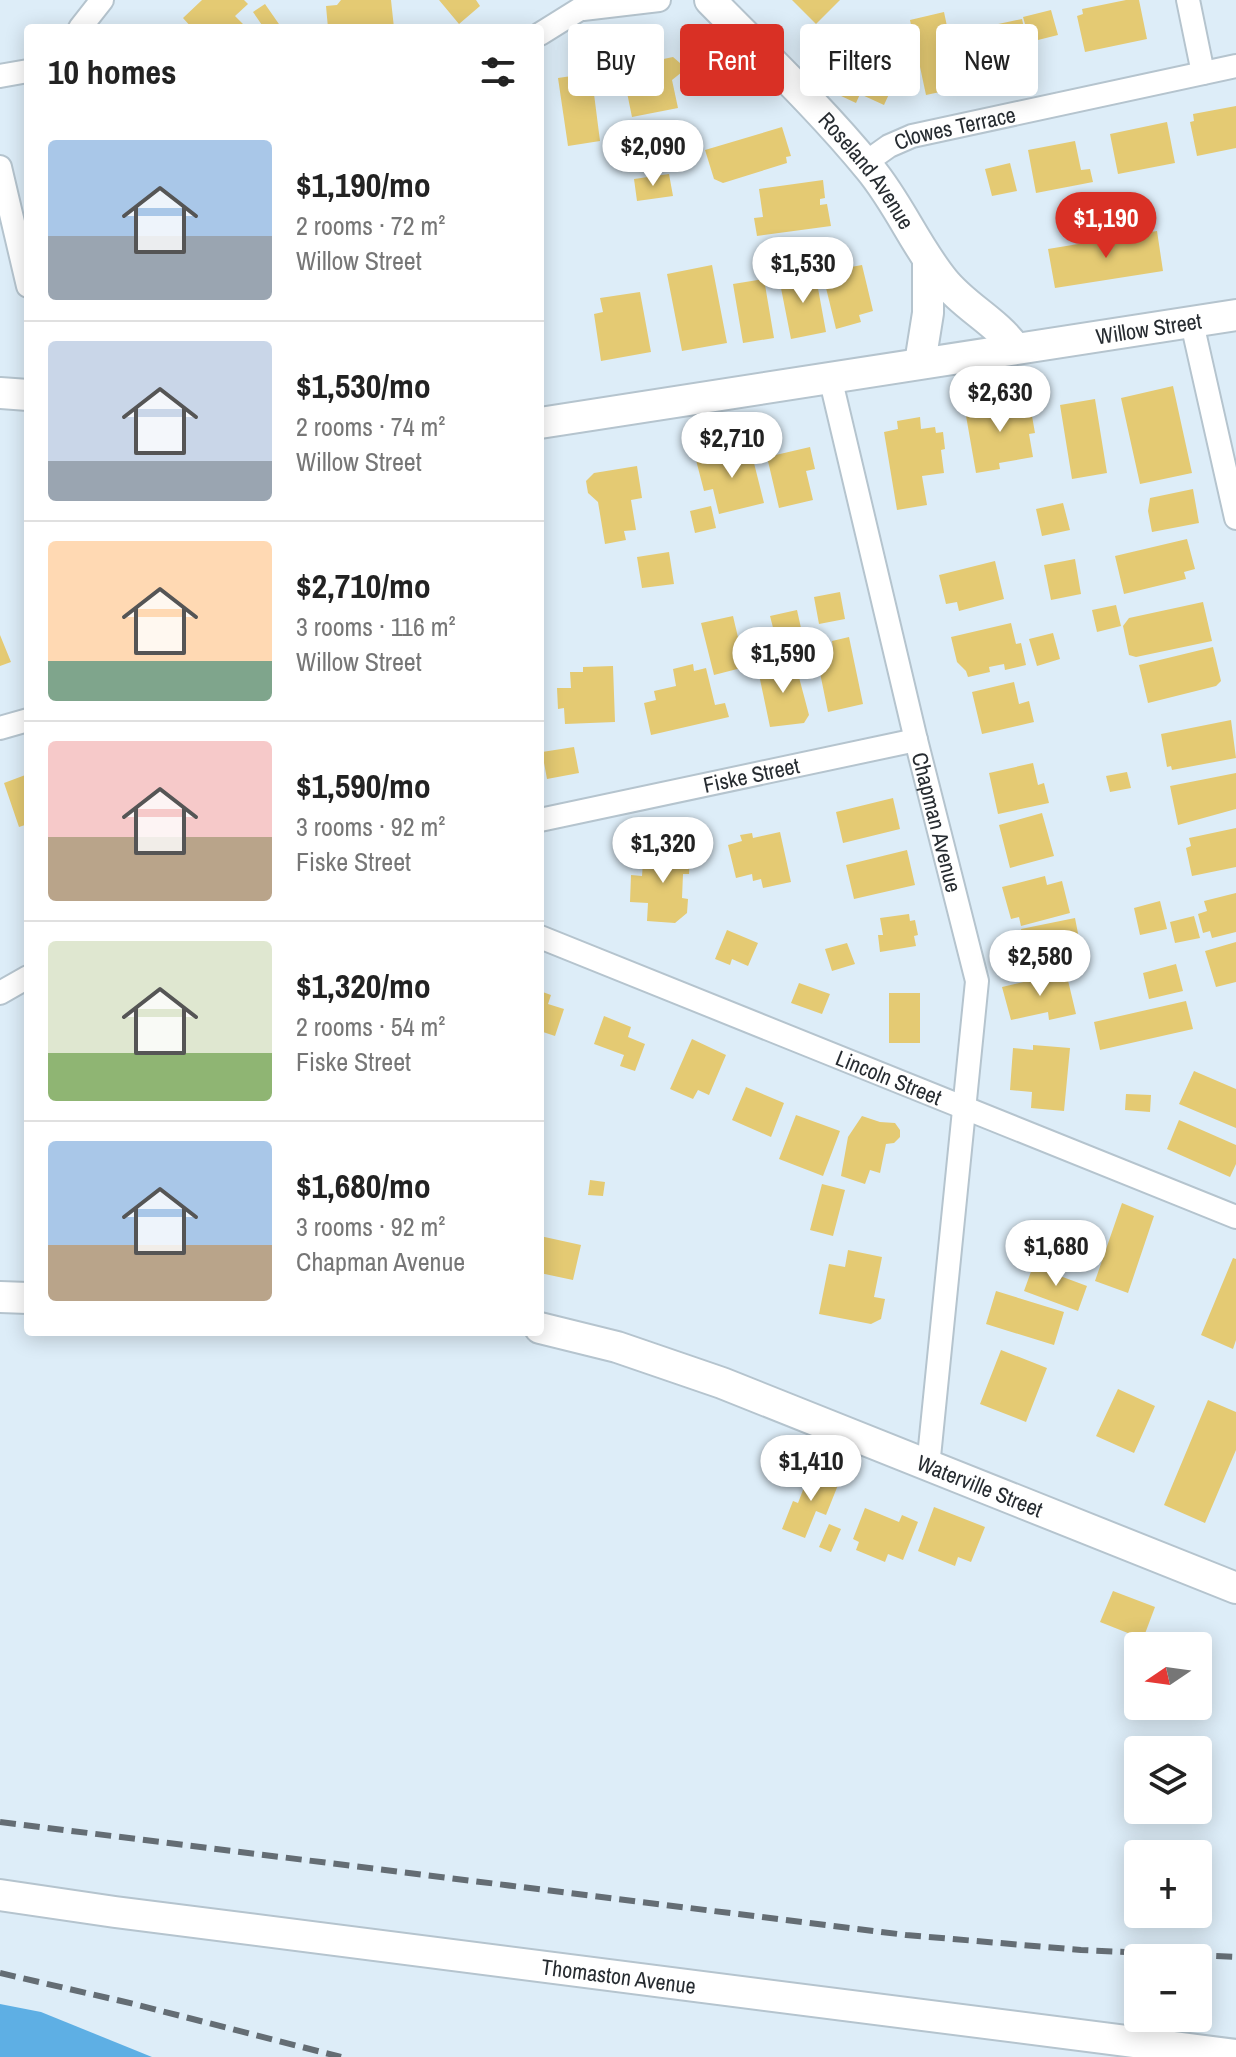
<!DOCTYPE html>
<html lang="en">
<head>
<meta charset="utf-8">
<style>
	body { margin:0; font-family:"Archivo Narrow",sans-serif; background:#f6f6f6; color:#222; height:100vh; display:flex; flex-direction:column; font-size:30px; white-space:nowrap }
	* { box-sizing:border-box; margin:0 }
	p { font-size:26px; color:#767676 }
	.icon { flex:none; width:44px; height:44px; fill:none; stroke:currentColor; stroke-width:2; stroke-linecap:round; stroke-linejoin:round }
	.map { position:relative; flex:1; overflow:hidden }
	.side { position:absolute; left:24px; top:24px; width:520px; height:1312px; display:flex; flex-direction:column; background:#fff; border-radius:8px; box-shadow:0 4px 20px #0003 }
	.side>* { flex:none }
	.banner { position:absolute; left:568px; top:24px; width:548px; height:72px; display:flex; gap:16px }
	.needle { width:52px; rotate:257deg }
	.buttons { position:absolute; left:1124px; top:1632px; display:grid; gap:16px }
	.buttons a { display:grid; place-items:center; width:88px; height:88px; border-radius:8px; background:#fff; box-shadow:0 4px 20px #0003; font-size:40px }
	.price { position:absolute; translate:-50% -68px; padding:0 18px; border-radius:28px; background:#fff; color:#222; font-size:26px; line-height:52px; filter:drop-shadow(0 2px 4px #0008) }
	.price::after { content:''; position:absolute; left:50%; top:48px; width:24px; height:18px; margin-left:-12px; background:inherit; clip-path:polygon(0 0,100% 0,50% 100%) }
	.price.selected { background:#d93025; color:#fff }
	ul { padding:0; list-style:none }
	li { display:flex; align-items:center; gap:24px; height:200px; padding:0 24px }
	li+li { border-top:2px solid #e0e0e0 }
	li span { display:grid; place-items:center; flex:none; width:224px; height:160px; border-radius:8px; color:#555 }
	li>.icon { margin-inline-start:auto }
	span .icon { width:96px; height:96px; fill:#fffc; stroke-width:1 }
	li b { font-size:34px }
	h2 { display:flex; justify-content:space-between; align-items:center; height:96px; padding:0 24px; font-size:34px }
	.tag { padding:0 28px; border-radius:8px; background:#fff; box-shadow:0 4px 20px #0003; font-size:28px; line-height:72px }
	.tag.selected { background:#d93025; color:#fff }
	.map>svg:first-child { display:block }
</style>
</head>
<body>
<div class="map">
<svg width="1236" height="2057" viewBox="0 0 1236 2057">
	<rect width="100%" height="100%" fill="#ddedf8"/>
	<path fill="#5eafe4" d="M0 2004 41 2012 152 2057H0Z"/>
	<path fill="#e4ca73" d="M202 0H244L248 4 235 16 244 25 240 28H192L183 18Z
		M341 0H391L394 28H328L326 6 337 5Z
		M439 0H476L480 6 459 24Z
		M792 0H840L816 24Z
		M1126 0H1139L1147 39 1085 52 1077 16 1083 14 1082 9Z
		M265 4 281 27 279 28H264L253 12Z
		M1051 10 1058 35 1030 42 1023 17Z
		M944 12 956 69 964 68 968 86 926 95 910 20Z
		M1022 19 1029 50 982 60 975 29Z
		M824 34 852 46 856 38 882 50 879 58 901 68 884 105 860 94 856 103 839 95 843 86 808 71Z
		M673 57 680 63 682 72 672 80 678 108 632 117 624 78 638 75 635 65Z
		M599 72 602 93 594 94 600 141 568 146 558 78Z
		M1236 106V148L1197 156 1190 122 1194 121 1193 114Z
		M1167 122 1175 163 1118 174 1110 134Z
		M782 127 791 156 786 157 787 163 723 183 714 179 705 150Z
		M1075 141 1081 170 1090 169 1093 182 1036 193 1028 150Z
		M1010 163 1017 191 992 196 985 169Z
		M669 174 673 196 637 201 634 179Z
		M823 180 825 198 820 199V205L827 204 831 226 757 236 754 218 763 217 759 189Z
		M1157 231 1163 271 1055 288 1048 249Z
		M847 248 851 267 862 265 873 311 859 315 861 322 836 329 818 255Z
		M712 265 727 343 682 351 667 274Z
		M815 272 826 332 791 339 779 278Z
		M764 279 774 338 743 343 733 284Z
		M640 292 651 352 601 361 594 314 603 312 600 298Z
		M1173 386 1192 473 1140 484 1121 398Z
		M1029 399 1035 433 1029 434 1033 457 999 463 1000 469 976 473 965 410Z
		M1095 399 1107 473 1072 479 1060 405Z
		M920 417 921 429 935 427 936 433 943 432 945 449 941 450 944 473 922 476 927 505 897 510 884 432 898 429 897 421Z
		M750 447 764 503 719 514 713 489 704 491 696 460Z
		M810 447 815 469 806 471 813 500 779 508 767 457Z
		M637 466 642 498 631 500 636 530 624 531 626 540 605 544 598 502 588 493 586 481 594 473Z
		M1193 489 1199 523 1152 532 1148 511 1150 498Z
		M1063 503 1070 530 1042 536 1036 509Z
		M711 506 716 528 695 533 690 511Z
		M1187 539 1195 569 1184 572 1186 579 1124 594 1115 556Z
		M669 552 674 584 642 588 637 557Z
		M1075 559 1081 594 1051 600 1044 565Z
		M995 561 1004 599 959 611 957 602 946 604 939 575Z
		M840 592 845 619 819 624 814 597Z
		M1203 602 1212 641 1136 657 1129 655 1123 626 1129 618Z
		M1116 605 1121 626 1097 632 1092 610Z
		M797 610 803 637 777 643 770 616Z
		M733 616 745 667 714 675 701 623Z
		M1011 623 1016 644 1021 643 1026 665 1005 670 1004 664 989 667 990 672 968 677 966 671 957 662 951 637Z
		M1053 633 1060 659 1037 666 1029 639Z
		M0 635 11 662 0 666Z
		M849 637 863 704 828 712 817 658 826 656 825 650 833 648 832 641Z
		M1213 647 1221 681 1216 686 1148 703 1139 665Z
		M773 662 774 670 796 666 809 715 804 723 770 727 757 665Z
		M693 664 694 671 706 668 715 705 725 703 729 717 651 735 644 703 656 700 654 691 676 686 673 669Z
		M613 666 615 722 565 724 564 708 558 709 557 688H571L570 672H583V667Z
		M1014 682 1019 704 1029 701 1034 722 982 734 972 692Z
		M1231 720 1236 758 1172 770 1171 766 1167 767 1161 734Z
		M574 747 579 773 547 779 542 752Z
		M1033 763 1038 785 1044 783 1049 803 998 814 989 773Z
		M1127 772 1131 788 1110 792 1106 776Z
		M1236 773V809L1178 825 1170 786Z
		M28 774V824L19 827 4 783Z
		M893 798 900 829 843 843 836 812Z
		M1042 813 1054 856 1010 868 999 825Z
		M1236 828V867L1192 876 1186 848 1191 846 1189 838Z
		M780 832 791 882 763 888 761 879 753 881 752 874 736 878 728 845 742 841 740 835 752 833 753 838Z
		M659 844 686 846 685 854H690L689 874H683L682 898 688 899 687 913 675 923 647 921 648 903 630 902 631 875 642 876 643 862 658 863Z
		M907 850 915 885 854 899 846 865Z
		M1045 876 1047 885 1062 881 1070 913 1021 926 1019 917 1011 919 1002 887Z
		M1236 893V932L1212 938 1210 931 1203 933 1198 914 1207 911 1204 901Z
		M1160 901 1167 929 1140 935 1134 908Z
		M909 914 910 921 915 920 918 935 914 936 916 946 880 952 878 935H883L880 918Z
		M1194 916 1200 938 1175 943 1170 922Z
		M1075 918 1083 959 1029 969 1021 929Z
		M727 930 758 943 748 966 732 959 730 965 715 959Z
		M1236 942V982L1216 987 1205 951Z
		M847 943 855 964 832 971 825 949Z
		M1176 964 1183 991 1149 999 1143 973Z
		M1066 972 1076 1014 1049 1020 1048 1012 1011 1020 1002 987Z
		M799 983 830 994 822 1014 791 1003Z
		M540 991 551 995 548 1004 564 1009 555 1036 540 1031Z
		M889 993H920V1043H889Z
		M1186 1001 1193 1029 1100 1050 1094 1022Z
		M604 1016 631 1027 628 1037 645 1044 635 1071 620 1066 624 1055 594 1044Z
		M692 1039 726 1055 709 1095 698 1090 693 1099 670 1089Z
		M1033 1045 1070 1048 1064 1111 1031 1108 1032 1092 1010 1090 1013 1048 1033 1050Z
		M1194 1071 1236 1089V1128L1179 1104Z
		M746 1087 784 1103 771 1137 732 1120Z
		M1126 1094 1151 1095 1150 1112 1125 1110Z
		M796 1115 840 1131 823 1176 779 1159Z
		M862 1116 880 1122 895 1123 900 1130V1137L894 1143 886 1144 880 1173 870 1170 865 1184 841 1176 848 1137Z
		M1179 1120 1236 1145V1164L1230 1177 1167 1149Z
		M590 1180 605 1182 603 1196 588 1195Z
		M822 1184 845 1190 833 1236 810 1230Z
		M1122 1203 1154 1216 1128 1293 1095 1281Z
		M540 1236 581 1245 573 1280 540 1273Z
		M848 1250 882 1257 874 1297 885 1299 881 1319 871 1324 819 1314 829 1264 845 1267Z
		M1233 1258 1236 1259V1340L1233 1349 1201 1335Z
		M1033 1266 1087 1286 1078 1311 1024 1291Z
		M996 1291 1064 1312 1054 1345 986 1324Z
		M1001 1350 1047 1368 1026 1422 980 1404Z
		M1118 1389 1155 1406 1134 1453 1096 1436Z
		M1208 1400 1236 1412V1450L1205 1523 1164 1505Z
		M811 1469 840 1480 826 1515 816 1511 805 1538 782 1529 793 1501 798 1503Z
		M934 1507 985 1527 971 1562 958 1557 955 1566 918 1551Z
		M865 1508 899 1522 902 1515 918 1522 903 1560 888 1554 885 1562 856 1550 859 1542 853 1539Z
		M829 1524 841 1529 831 1552 819 1547Z
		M1113 1591 1155 1607 1143 1639 1100 1622Z"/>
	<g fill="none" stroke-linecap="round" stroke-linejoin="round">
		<g stroke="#b5c4ce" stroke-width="26">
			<g id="street">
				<path d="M1188 0 1203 73"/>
				<path d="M583 9 659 0"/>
				<path d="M80 28 102 0"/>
				<path d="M540 34 593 1"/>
				<path d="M0 76 28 71"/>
				<path id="s1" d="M865 163 889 146 912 136 1236 66"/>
				<path d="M0 167 28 286"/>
				<path d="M1192 323 1236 518"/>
				<path id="s2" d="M830 377 916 740 977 981 928 1467"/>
				<path d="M0 728 28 720"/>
				<path id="s3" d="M540 820 916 740"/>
				<path id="s4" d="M540 937 1236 1217"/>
				<path d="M0 993 28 977"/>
			</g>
		</g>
		<g stroke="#b5c4ce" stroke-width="34">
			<g id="secondary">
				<path id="s5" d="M710 0C764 55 821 109 870 169 899 204 916 247 944 281 965 307 996 321 1015 348"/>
				<path d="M920 363 928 313V260"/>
				<path d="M0 393 28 395"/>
				<path id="s6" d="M540 423 1236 315"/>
				<path d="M0 1297 28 1298"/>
				<path id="s7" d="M540 1328 617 1347 722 1383 1236 1588"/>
				<path id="s8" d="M0 1895 115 1912 1236 2055"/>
			</g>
		</g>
		<use href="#street" stroke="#fff" stroke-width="22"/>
		<use href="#secondary" stroke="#fff" stroke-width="30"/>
		<path stroke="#646d74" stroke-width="6" stroke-dasharray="16 8" stroke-linecap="butt" d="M0 1822 906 1935 1081 1950 1236 1957
			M0 1973 134 2004 341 2057"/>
	</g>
	<g text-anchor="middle" stroke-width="6" stroke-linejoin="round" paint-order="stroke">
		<g font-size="22" fill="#272c31" stroke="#ddedf8">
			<text dy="8" stroke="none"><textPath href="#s1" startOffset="98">Clowes Terrace</textPath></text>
			<text dy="8" stroke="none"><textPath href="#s5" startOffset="232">Roseland Avenue</textPath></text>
			<text dy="8" stroke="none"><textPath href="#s6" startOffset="616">Willow Street</textPath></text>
			<text dy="8" stroke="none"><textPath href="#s3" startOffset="216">Fiske Street</textPath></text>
			<text dy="8" stroke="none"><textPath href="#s2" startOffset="458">Chapman Avenue</textPath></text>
			<text dy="8" stroke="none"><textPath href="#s4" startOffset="376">Lincoln Street</textPath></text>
			<text dy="8" stroke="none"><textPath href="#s7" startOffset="468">Waterville Street</textPath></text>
			<text dy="8" stroke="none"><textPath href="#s8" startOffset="624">Thomaston Avenue</textPath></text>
		</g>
	</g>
</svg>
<div class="buttons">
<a><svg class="needle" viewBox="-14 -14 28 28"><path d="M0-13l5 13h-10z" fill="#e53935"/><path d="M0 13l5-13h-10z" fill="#767676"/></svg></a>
<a><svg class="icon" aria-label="layers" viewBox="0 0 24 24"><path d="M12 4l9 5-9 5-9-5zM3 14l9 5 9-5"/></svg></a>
<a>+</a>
<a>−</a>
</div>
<b class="price" style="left:653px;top:188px">$2,090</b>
<b class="price selected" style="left:1106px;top:260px">$1,190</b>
<b class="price" style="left:803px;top:305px">$1,530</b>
<b class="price" style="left:1000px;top:434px">$2,630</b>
<b class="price" style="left:732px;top:480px">$2,710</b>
<b class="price" style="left:783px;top:695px">$1,590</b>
<b class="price" style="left:663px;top:885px">$1,320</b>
<b class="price" style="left:1040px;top:998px">$2,580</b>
<b class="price" style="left:1056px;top:1288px">$1,680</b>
<b class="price" style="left:811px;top:1503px">$1,410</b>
<div class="banner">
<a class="tag">Buy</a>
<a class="tag selected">Rent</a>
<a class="tag">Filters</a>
<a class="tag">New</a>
</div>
<section class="side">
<h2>10 homes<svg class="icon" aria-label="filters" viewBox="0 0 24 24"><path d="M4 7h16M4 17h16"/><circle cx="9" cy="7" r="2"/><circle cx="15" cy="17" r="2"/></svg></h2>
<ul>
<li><span style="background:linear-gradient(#a9c7e8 60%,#9aa5b1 0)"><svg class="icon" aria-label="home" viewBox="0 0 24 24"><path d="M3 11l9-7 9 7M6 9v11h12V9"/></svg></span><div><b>$1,190/mo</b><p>2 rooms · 72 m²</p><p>Willow Street</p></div></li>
<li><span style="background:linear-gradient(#c9d6e8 75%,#9aa5b1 0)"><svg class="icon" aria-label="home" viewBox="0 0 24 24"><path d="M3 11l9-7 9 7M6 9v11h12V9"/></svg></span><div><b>$1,530/mo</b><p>2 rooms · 74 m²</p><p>Willow Street</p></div></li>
<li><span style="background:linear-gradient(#ffd9b3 75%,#7fa58c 0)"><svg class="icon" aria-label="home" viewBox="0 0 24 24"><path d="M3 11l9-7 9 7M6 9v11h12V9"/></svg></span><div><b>$2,710/mo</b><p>3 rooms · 116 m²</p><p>Willow Street</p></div></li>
<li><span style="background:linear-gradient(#f6c9c9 60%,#b9a48a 0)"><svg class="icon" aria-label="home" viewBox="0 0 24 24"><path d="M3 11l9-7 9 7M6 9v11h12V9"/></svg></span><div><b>$1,590/mo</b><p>3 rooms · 92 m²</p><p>Fiske Street</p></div></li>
<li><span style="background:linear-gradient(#dfe7d0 70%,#8fb573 0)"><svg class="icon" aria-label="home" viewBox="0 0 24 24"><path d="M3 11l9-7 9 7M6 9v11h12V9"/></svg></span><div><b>$1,320/mo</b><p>2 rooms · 54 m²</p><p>Fiske Street</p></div></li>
<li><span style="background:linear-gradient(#a9c7e8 65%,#b9a48a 0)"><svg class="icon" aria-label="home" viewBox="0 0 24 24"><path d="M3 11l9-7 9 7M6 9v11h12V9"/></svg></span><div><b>$1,680/mo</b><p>3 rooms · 92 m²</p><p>Chapman Avenue</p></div></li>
</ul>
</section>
</div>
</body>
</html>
